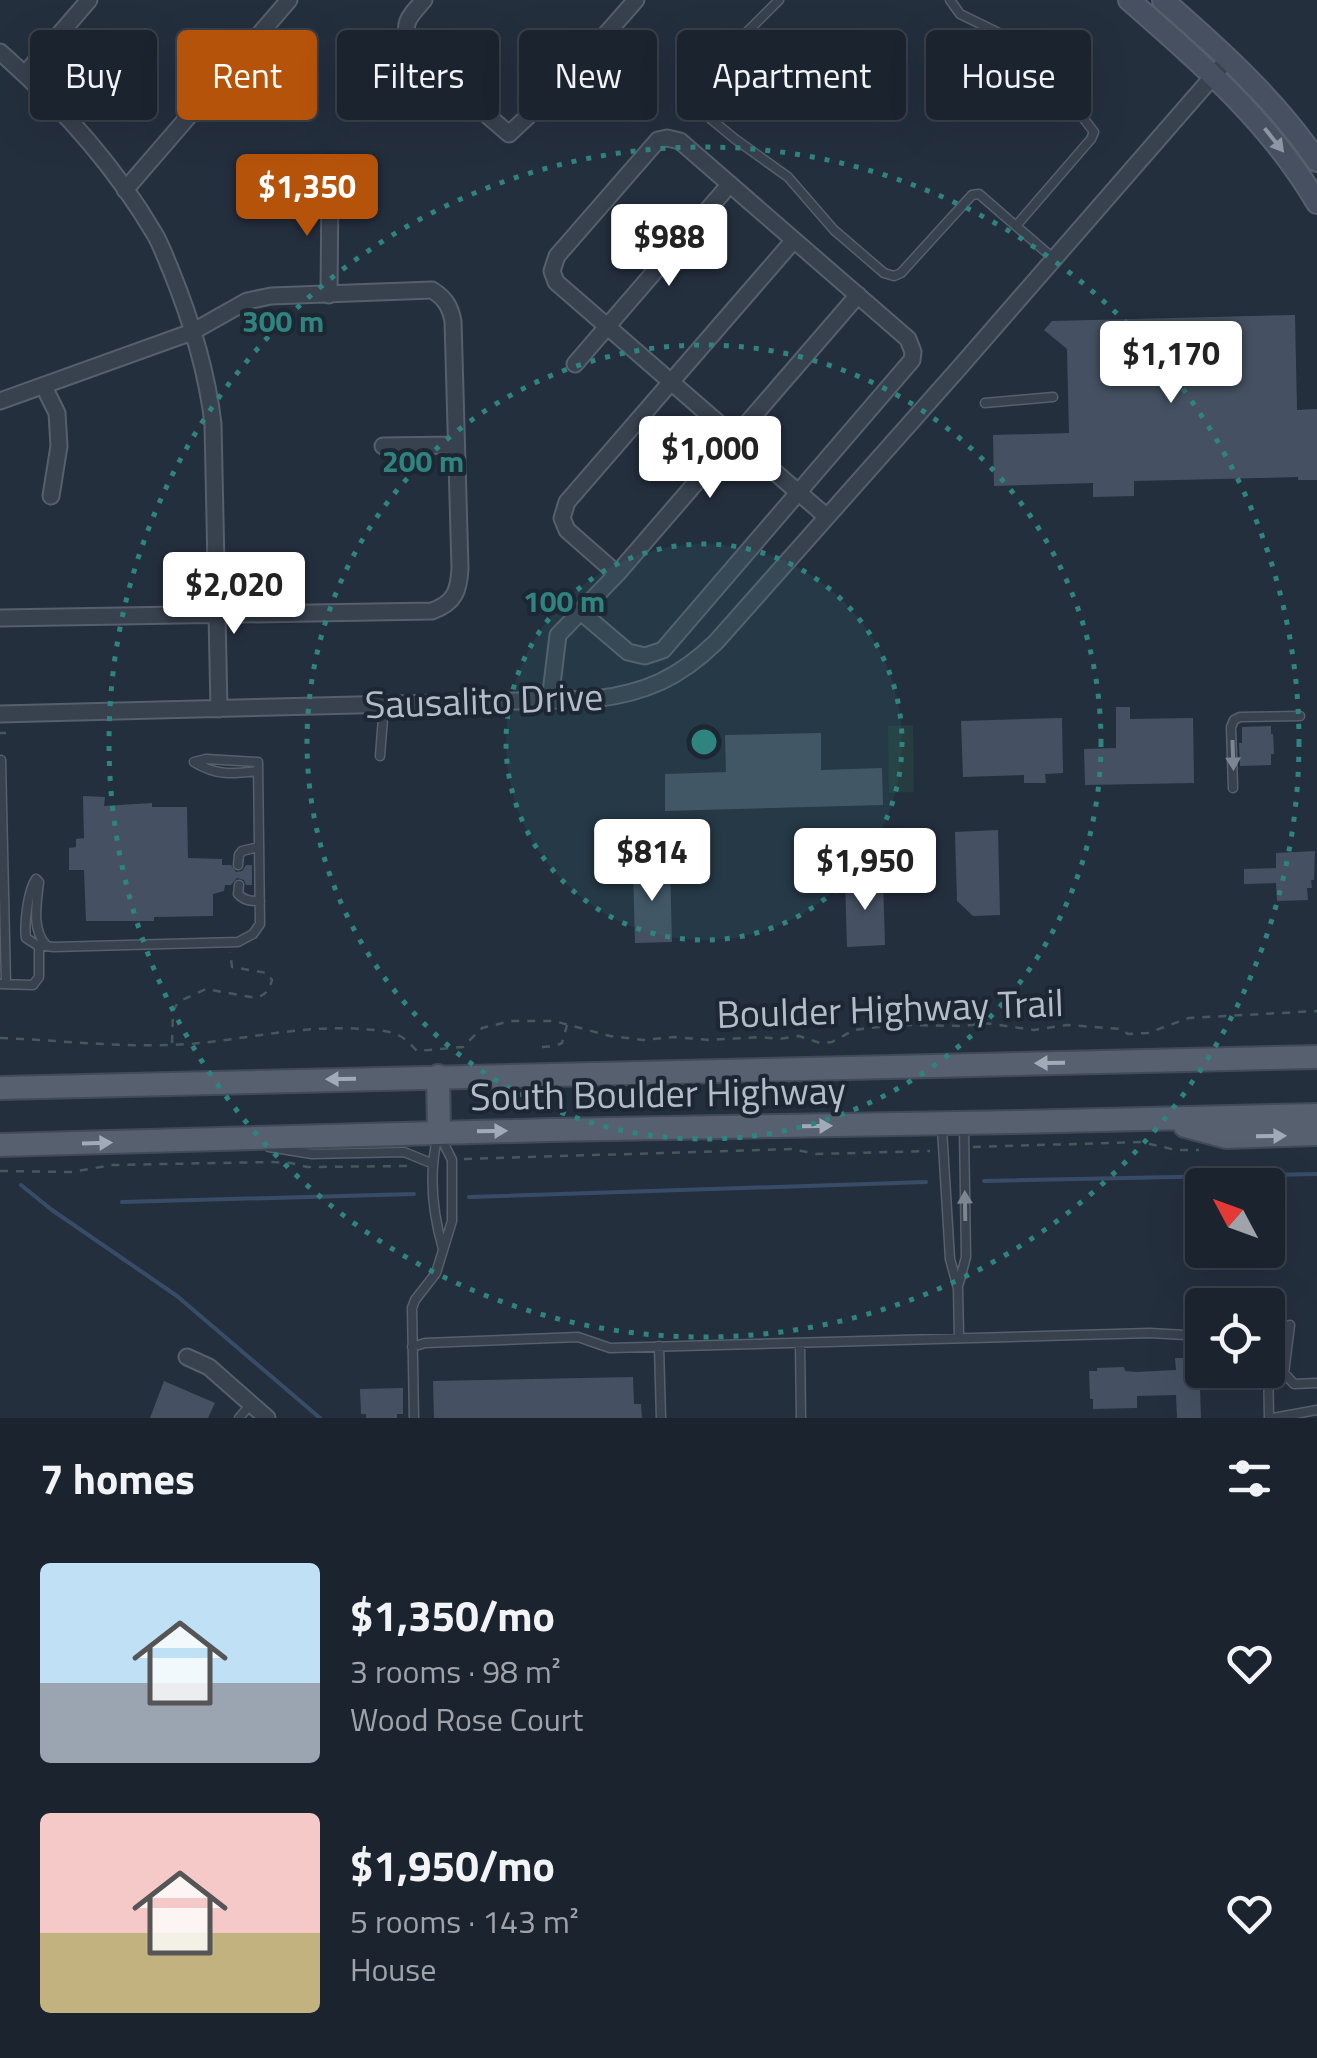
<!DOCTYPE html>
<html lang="en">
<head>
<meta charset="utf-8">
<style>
	body { margin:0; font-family:"Titillium Web",sans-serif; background:#242b36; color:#f1f3f6; height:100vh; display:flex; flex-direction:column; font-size:38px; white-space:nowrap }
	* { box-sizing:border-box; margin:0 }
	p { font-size:32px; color:#a0a4aa }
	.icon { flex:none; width:55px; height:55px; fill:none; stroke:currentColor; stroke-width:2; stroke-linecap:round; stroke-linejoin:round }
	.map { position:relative; height:1418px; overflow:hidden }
	.details { display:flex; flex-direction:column; background:#1b232e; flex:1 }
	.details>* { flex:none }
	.top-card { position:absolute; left:30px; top:30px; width:1258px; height:90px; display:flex; gap:20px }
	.needle { width:65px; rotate:311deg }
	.buttons { position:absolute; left:1185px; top:1168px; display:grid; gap:20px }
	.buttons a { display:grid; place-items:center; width:100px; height:100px; border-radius:10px; background:#1b232e; box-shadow:0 10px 40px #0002,0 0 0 2px #39404a; font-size:50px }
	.price { position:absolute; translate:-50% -85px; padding:0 22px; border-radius:10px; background:#fff; color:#222; font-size:32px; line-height:65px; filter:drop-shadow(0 2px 5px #0008) }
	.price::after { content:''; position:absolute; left:50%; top:60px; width:30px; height:22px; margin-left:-15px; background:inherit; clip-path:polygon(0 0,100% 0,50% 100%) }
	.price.current { background:#b45309; color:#fff }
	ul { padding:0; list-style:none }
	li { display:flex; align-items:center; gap:30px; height:250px; padding:0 40px }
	li span { display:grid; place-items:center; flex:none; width:280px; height:200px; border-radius:10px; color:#555 }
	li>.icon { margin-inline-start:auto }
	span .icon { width:120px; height:120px; fill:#fffc; stroke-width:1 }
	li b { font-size:42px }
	h2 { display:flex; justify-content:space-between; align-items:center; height:120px; padding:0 40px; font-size:42px }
	.chip { padding:0 35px; border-radius:10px; background:#1b232e; box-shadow:0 10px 40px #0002,0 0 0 2px #39404a; font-size:35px; line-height:90px }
	.chip.current { background:#b45309; color:#fff }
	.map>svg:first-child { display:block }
</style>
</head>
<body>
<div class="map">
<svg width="1317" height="1418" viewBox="0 0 1317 1418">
	<rect width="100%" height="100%" fill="#242f3e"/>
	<path fill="#263c3f" d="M913 725 914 792 889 793 888 726Z"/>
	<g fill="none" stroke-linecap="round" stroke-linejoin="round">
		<path stroke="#394c67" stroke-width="4" d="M984 1181 1317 1174
			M21 1185 52 1210 177 1296 320 1418
			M469 1197 926 1182
			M122 1202 414 1194"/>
	</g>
	<path fill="#455162" d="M1295 315 1297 410 1317 409V480H1298V477L1134 481V496L1093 497V483L994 486 993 435 1069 433 1067 349 1044 330 1052 321Z
		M1116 707H1130V719L1193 718 1194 783 1085 785 1084 749 1116 748Z
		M1062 718 1063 773 1045 774 1046 783H1024V775L963 777 961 721Z
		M1271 726V734H1273L1274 754H1271V765L1240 766 1239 743H1242V727Z
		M821 733V770L882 768 883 805 665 811V774L726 772 725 735Z
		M83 796 105 797 104 806 152 803V807H187L188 858 222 859V865H231L236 872 242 871 246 865H252V885H246L244 880 237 878 231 885H225L224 891 213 894V916L154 917V921H86L84 870H69V848L76 847V839L84 838Z
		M998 830 1000 915 973 916 957 901 955 832Z
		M1315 851 1314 880H1311L1312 888H1307L1308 900 1277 901 1276 883 1244 884V869L1276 868V853Z
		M670 866 672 942 635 943 633 867Z
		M883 878 885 945 847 947 845 880Z
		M1175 1358H1199L1201 1418H1177L1176 1395 1137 1396V1408L1093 1409V1399H1090L1089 1371H1097V1368L1124 1367 1125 1371 1136 1372 1176 1370Z
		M633 1377 634 1404H641L642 1418H434L433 1381Z
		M164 1381 215 1403 208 1418H150Z
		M403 1388V1414H397V1418H366V1414H361L360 1389Z"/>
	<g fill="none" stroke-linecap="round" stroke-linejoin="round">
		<g stroke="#565f6c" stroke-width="11">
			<path id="lane" d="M779 0 694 85 689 96 694 105 735 139 788 177 834 230 884 273 894 276 901 273 972 195 979 194 1053 258
				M950 0 960 14 1044 55 1052 64 1071 102 1094 132 1091 139 1016 226
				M584 59 638 107
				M985 403 1053 397
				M380 756 384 705
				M1 760 6 984
				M194 762C217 776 232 774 258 771
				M1233 788 1231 727 1234 720 1240 717 1300 716
				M238 865 239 855 242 851 259 847
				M36 879C28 890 24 923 26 938L37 945 54 947 238 942 253 934 260 924 258 762 206 759 194 762
				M36 879 39 882C37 902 31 929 46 945
				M239 885 238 894C245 901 251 901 260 901
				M0 984 33 985 39 977V945
				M942 1129 950 1259 958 1288 959 1338
				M438 1135C428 1174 432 1211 443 1249
				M269 1147 312 1154 404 1152 431 1163
				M959 1283 966 1257 964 1128
				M1290 1325 1284 1373 1294 1384 1317 1383
				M800 1343 801 1418
				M659 1346 661 1418
				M412 1347 425 1343 578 1337 610 1348 1150 1333 1202 1336
				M1268 1359 1269 1418
				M239 1418 251 1404
				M414 1418 412 1308 415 1300 436 1273 452 1221V1160L440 1136
				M1273 1418 1317 1410"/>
		</g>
		<g stroke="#565f6c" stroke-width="19">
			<path id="street" d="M424 0C407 19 402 23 410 48L509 134 561 85 636 0
				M0 52C59 104 114 165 154 233 161 244 165 257 170 268 190 317 207 371 213 424L219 709
				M25 74 89 0
				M125 190 289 0
				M329 295 330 184
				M575 364 730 184
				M44 387 57 413 59 446 51 496
				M0 401 192 332 247 301 271 296 432 290C445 298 450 306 453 321L460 568C459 590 455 603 432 611L0 618
				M383 446 456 445
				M617 574 567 530 562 518 567 502 794 240
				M581 612 628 652 645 656 663 650 912 360 913 352 908 339 680 141 667 138 658 140 557 256 552 271 556 282 799 493 826 516
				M550 701 558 635 617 574 858 295
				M0 714 595 699C645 693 679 678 716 642L960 367 1228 59
				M187 1357 209 1367 267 1418"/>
		</g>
		<g stroke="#565f6c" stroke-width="24">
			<path id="secondary" d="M1129 0C1200 62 1269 121 1317 203
				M1163 0C1219 49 1275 99 1317 161"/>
		</g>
		<g stroke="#414a57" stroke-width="26">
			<path id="primary" d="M438 1076 439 1133
				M0 1088 1317 1057
				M1185 1126 1226 1137 1317 1134
				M0 1145 550 1130 1017 1122 1317 1115"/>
		</g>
		<path stroke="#44595c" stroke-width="2.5" stroke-dasharray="8 8" stroke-linecap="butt" d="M0 733H6
			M0 1038C57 1040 113 1047 170 1045 234 1043 297 1024 362 1029 374 1030 389 1030 400 1036 406 1039 412 1046 417 1051L463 1047 482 1028 511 1021H554L610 1036 643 1040 674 1037 709 1040 760 1037 779 1039 799 1036 820 1043 832 1042 854 1030 896 1025 965 1026 985 1023 1034 1030 1067 1025 1121 1029 1128 1034 1148 1033 1189 1018 1317 1011
			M172 1043 173 1011 177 1004 182 1000 206 989 256 998C266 995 269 990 272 980L267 973 232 967 230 952
			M542 1047 555 1046 562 1043 567 1025
			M973 1147 1141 1142 1176 1150H1199
			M464 1159 793 1149 816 1154 930 1151
			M0 1171 71 1172 113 1165 272 1162 291 1163 307 1167 407 1166"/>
		<use href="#lane" stroke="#38414e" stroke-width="8"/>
		<use href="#street" stroke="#38414e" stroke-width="15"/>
		<use href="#secondary" stroke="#465061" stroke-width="20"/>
		<use href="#primary" stroke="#56606e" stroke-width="22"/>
	</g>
	<defs><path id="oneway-solid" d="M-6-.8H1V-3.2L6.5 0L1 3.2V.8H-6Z" transform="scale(2.5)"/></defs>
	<use fill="#8e96a5" href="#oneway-solid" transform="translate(1274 140) rotate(51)"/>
	<g fill="#7c8592">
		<use href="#oneway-solid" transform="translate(1233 755) rotate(88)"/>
		<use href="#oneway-solid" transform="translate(965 1206) rotate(-91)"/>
	</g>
	<g fill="#a1aab7">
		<use href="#oneway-solid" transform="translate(1050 1063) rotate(179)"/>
		<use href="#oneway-solid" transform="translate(341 1079) rotate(179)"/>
		<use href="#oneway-solid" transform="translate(817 1126) rotate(-1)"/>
		<use href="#oneway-solid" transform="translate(492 1131) rotate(-1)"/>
		<use href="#oneway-solid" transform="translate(1271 1136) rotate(-1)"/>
		<use href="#oneway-solid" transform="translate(97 1143) rotate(-2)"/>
	</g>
	<circle cx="704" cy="742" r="198" fill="#308480" fill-opacity=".12"/>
	<g fill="none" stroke="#308480" stroke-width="5" stroke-dasharray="5 10">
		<circle cx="704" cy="742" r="198"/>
		<circle cx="704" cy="742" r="397"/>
		<circle cx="704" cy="742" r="595"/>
	</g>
	<g text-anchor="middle" stroke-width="8" stroke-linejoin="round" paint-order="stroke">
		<g font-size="38" fill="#b4bcc9" stroke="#1d2633">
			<text transform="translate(484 701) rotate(-2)" y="13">Sausalito Drive</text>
			<text transform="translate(890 1009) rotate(-2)" y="13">Boulder Highway Trail</text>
			<text transform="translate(658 1094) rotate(-1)" y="13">South Boulder Highway</text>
		</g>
	</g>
	<circle cx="704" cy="742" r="15" fill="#308480" stroke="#1d2633" stroke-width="5"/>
	<g font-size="30" text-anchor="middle" font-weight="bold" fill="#308480" stroke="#1d2633" stroke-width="8" stroke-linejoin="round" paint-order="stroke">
		<text x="283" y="332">300 m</text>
		<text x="423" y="472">200 m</text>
		<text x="564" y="612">100 m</text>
	</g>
</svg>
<div class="buttons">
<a><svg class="needle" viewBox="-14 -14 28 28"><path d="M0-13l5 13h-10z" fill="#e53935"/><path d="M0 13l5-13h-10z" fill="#a0a4aa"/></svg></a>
<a><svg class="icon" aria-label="locate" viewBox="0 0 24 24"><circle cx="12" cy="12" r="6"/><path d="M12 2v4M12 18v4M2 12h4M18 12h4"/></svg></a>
</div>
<b class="price current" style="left:307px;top:239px">$1,350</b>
<b class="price" style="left:669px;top:289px">$988</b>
<b class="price" style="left:1171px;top:406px">$1,170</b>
<b class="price" style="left:710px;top:501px">$1,000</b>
<b class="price" style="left:234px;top:637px">$2,020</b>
<b class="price" style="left:652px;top:904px">$814</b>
<b class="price" style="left:865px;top:913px">$1,950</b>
<div class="top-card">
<a class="chip">Buy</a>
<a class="chip current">Rent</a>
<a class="chip">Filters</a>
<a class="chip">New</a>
<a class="chip">Apartment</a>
<a class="chip">House</a>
</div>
</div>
<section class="details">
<h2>7 homes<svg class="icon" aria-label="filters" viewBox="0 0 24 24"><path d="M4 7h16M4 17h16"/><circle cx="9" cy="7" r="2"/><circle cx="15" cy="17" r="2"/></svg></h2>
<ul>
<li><span style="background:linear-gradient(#bfe0f5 60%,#9aa5b1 0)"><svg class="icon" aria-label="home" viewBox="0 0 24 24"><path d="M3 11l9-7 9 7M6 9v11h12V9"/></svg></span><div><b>$1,350/mo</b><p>3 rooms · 98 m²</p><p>Wood Rose Court</p></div><svg class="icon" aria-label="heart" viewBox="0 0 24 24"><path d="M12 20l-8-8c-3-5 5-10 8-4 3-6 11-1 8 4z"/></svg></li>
<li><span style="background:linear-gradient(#f6c9c9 60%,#c2b280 0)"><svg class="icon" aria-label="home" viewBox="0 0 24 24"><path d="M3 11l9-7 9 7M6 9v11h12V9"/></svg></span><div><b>$1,950/mo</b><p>5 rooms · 143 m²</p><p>House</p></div><svg class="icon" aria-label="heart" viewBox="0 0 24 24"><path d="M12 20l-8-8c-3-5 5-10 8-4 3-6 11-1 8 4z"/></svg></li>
</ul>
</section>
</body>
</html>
